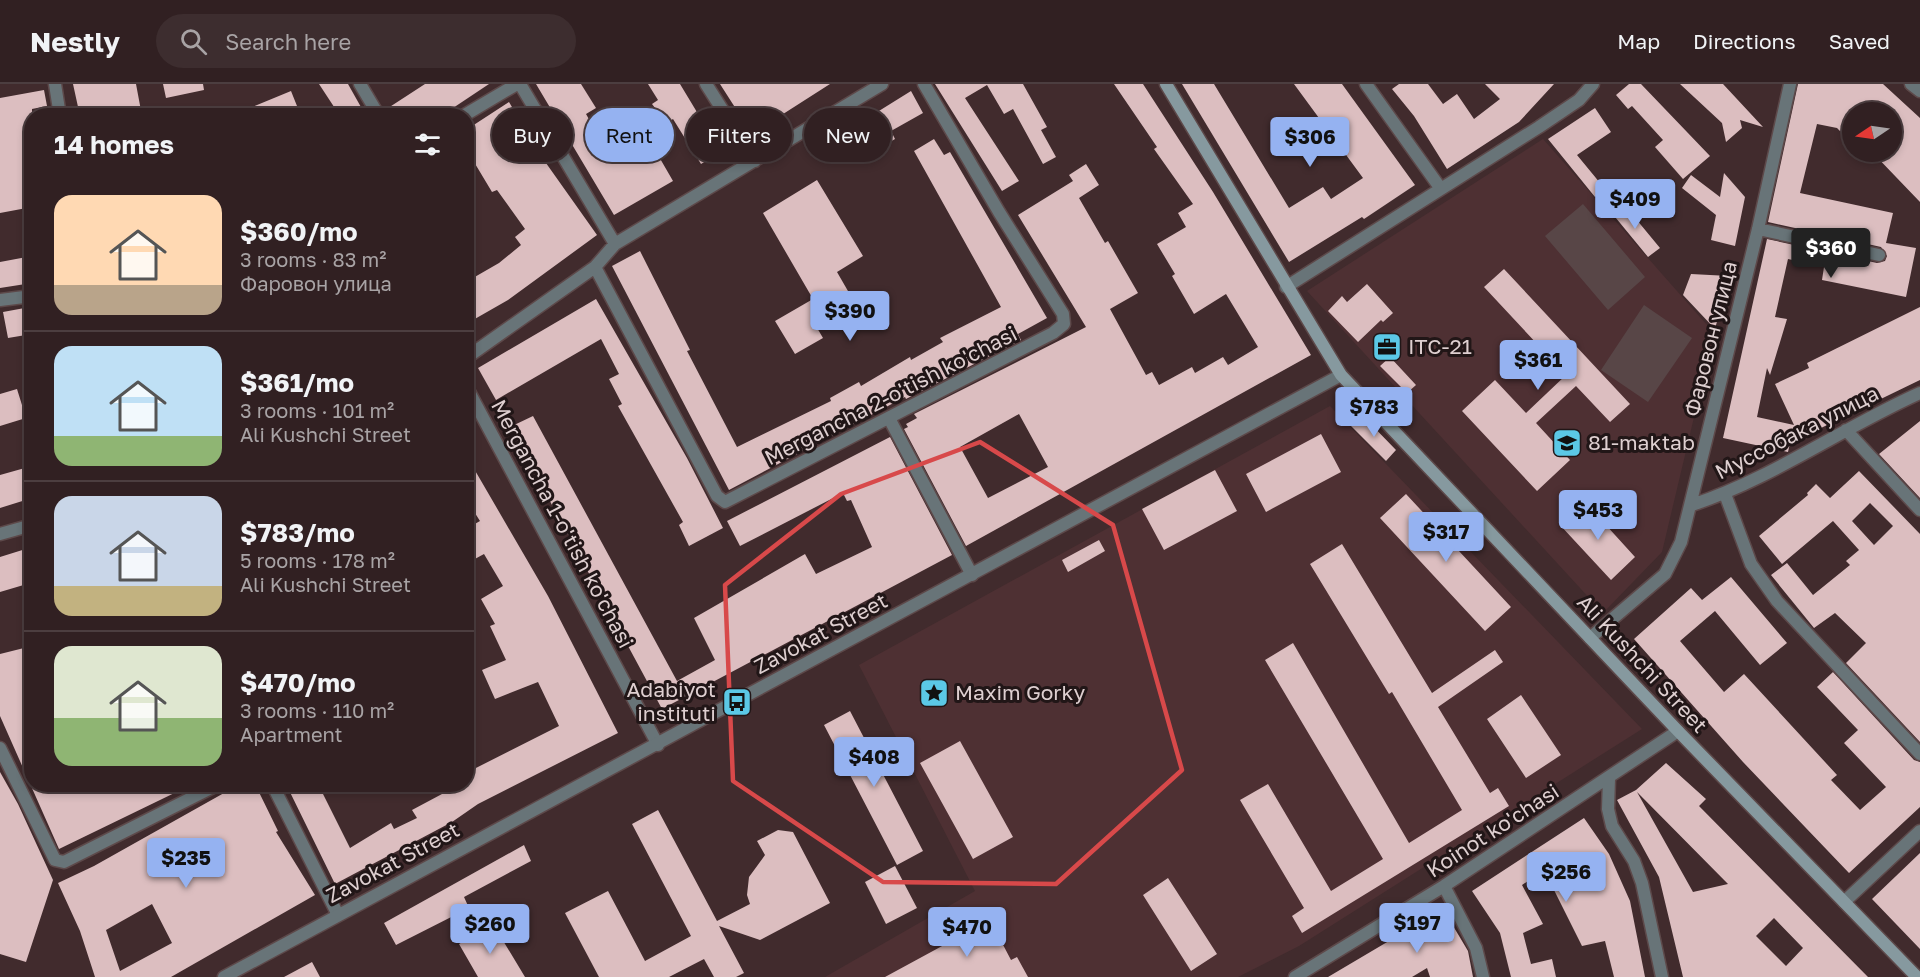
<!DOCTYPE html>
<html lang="en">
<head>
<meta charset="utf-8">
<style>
	body { margin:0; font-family:"Golos Text",sans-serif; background:#3d2d2f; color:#f1f3f6; height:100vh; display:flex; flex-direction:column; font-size:22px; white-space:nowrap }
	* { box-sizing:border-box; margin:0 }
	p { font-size:20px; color:#a8a3a5 }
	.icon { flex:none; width:33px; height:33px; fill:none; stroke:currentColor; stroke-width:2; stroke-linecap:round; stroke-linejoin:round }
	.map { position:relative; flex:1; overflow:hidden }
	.panel { position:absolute; left:24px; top:24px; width:450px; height:684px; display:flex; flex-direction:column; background:#312022; border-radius:24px; box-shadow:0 3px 9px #0003,0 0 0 2px #4c3e40 }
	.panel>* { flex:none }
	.banner { position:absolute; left:492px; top:24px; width:570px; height:54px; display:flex; gap:12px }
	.needle { width:39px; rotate:257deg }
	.tools { position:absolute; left:1842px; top:18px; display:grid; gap:12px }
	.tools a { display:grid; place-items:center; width:60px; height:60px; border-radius:50%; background:#312022; box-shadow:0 3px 9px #0003,0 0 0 2px #4c3e40; font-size:30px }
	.price { position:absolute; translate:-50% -51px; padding:0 14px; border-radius:6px; background:#95b2f1; color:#111; font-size:20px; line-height:39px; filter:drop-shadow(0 2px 3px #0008) }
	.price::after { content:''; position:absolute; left:50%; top:36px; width:18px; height:14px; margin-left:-9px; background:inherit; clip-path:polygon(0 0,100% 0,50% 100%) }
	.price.current { background:#222; color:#fff }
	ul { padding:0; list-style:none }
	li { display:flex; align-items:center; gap:18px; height:150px; padding:0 30px }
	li+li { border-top:2px solid #4c3e40 }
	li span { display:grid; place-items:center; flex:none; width:168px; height:120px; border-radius:18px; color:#555 }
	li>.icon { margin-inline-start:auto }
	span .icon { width:72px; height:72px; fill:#fffc; stroke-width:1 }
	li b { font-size:26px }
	h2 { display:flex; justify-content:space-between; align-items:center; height:72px; padding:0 30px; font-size:26px }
	.pill { padding:0 21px; border-radius:27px; background:#312022; box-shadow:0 3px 9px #0003,0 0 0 2px #4c3e40; font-size:21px; line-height:54px }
	.pill.current { background:#95b2f1; color:#111 }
	header { display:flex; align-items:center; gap:36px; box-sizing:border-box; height:84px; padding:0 30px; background:#312022; border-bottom:2px solid #4c3e40 }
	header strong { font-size:28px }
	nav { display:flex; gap:33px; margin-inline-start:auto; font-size:21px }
	.search { width:420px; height:54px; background:#3d2d2f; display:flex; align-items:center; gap:15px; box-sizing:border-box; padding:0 21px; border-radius:33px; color:#a8a3a5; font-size:22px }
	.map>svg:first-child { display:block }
</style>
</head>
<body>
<header>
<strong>Nestly</strong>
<div class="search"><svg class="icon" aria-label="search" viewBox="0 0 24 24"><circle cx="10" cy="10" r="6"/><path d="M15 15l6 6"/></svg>Search here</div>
<nav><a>Map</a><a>Directions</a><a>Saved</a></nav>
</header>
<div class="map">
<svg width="1920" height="893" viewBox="0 0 1920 893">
	<rect width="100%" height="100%" fill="#412b2d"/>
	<path fill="#4e3033" d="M1543 55 1714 249 1662 468 1603 529 1307 207Z
		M1330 322 1642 645 1299 862 1238 893H825L975 807 859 581Z"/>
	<path fill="#584647" d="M1583 120 1645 193 1608 226 1545 152Z
		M1644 221 1692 254 1648 318 1601 286Z"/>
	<path fill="#dcbec0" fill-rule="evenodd" d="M73 0H136L142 32H80Z
		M163 0H203L204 6 166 14Z
		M319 0H348L366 32H340Z
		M425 0H489L441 32H387L385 26Z
		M536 0H581L596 24 586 30 602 58 655 24 652 20 658 16 648 0H680L721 68 701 80 673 35 647 52 673 97 614 131Z
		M720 0H830L752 50Z
		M935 0H1023L1047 43 1041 46 1056 73 1043 80 1013 25 1004 30 987 1 965 14 1019 97 1002 107Z
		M1114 0H1143L1213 108 1311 271 966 462 904 345 908 343 906 340 917 334 914 330 1086 243 1018 131 1073 97 1069 91 1086 80 1099 101 1079 114 1105 159 1108 157 1138 209 1110 225 1146 291 1152 288 1159 301 1192 283 1195 289 1223 273 1228 281 1258 263 1226 210 1194 230 1172 192 1175 190 1157 160 1186 143 1178 129 1193 120 1154 65 1157 63ZM1019 330 1048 383 988 414 960 363Z
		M1182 0H1214L1289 124 1323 103 1331 115 1363 94 1294 0H1342L1415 101 1364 135 1362 133 1289 178Z
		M1399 0H1428L1443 20 1457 10 1474 35 1500 15 1485 0H1554L1519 38 1447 85 1414 32 1392 5Z
		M1629 0H1641L1710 72 1683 95 1655 63 1663 56 1632 22 1628 25 1616 11Z
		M1680 0H1723L1763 43 1740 36 1742 44 1726 58 1722 39Z
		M1798 0H1883L1920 34V118L1872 68H1892V28H1852V59L1837 44 1817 40 1800 109 1893 129 1886 159 1916 164 1906 213 1822 196 1824 183 1788 175 1775 233 1787 235 1770 291 1767 284 1757 333 1794 341 1775 300 1809 284 1807 279 1920 223V296L1790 359 1788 368 1723 354 1767 155 1877 179 1885 177 1887 172 1881 163 1768 138Z
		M44 6 47 22 32 25V123L0 129V14Z
		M291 7 301 32H233V31Z
		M911 7 923 29 891 47 895 55 873 68 858 40Z
		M509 18 541 72 597 151 508 216 466 240V198L499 179 521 161 515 153 525 145 497 106 492 108 474 78 466 83V46Z
		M1595 24 1611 48 1577 71 1605 105 1595 113 1548 55Z
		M934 55 944 71 950 68 1047 234 1018 250 1021 256 906 315 905 313 729 406 612 182 640 167 690 266 687 267 737 363 831 317 830 314 859 298 861 302 910 273 911 276 943 258 940 254 1001 223 914 67Z
		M1724 89 1745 113 1735 162 1711 156 1716 131 1682 104 1691 91 1720 113Z
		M817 96 863 172 837 188 852 214 813 237 823 254 795 270 775 237 813 215 763 129Z
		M1622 118 1660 164 1648 173 1611 128Z
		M32 172V199L0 204V178Z
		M1504 185 1630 320 1610 338 1576 302 1536 339 1570 376 1537 407 1462 327 1495 296 1526 329 1566 291 1484 203Z
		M1691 190 1729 192 1715 245 1683 211Z
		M1367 200 1393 229 1383 238 1381 236 1358 258 1328 227 1342 212 1347 218Z
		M596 215 687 374 723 444 689 462 679 441 683 438 618 322 622 320 609 295 619 290 601 255 496 316 478 284Z
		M30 223 32 250 8 254 3 228Z
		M1390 273 1416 301 1407 309 1380 282Z
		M17 305 26 334 0 342V310Z
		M1362 331 1396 366 1386 377 1351 342Z
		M533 332 677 597 715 576 694 534 805 470 816 490 872 463 851 416 847 417 843 409 740 462 727 437 890 353 952 471 662 625 510 343Z
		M1920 337V414L1879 370Z
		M1321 350 1341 388 1266 428 1246 390Z
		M466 371 548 512 618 649 478 720 452 738 335 800 286 700H318L350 764 391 739 394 745 417 734 412 726 442 710 437 700H466V689L559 642 538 598 495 615 482 586 506 576 490 542 495 540 481 515 503 502 484 470 473 476 466 464V445L480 437 466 415Z
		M32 382V414L0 424V391Z
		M1215 386 1237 427 1164 466 1142 425Z
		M1859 387 1920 450V658L1846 579 1866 559 1835 529 1814 544 1771 491 1787 479 1813 511 1850 481 1846 477 1859 466 1833 437 1782 480 1759 452 1808 411 1807 409 1816 400 1830 414ZM1870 419 1893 442 1874 461 1852 437Z
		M1406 410 1511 523 1485 547 1380 434Z
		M1585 418 1635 473 1611 496 1560 441Z
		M1099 456 1105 467 1068 488 1062 476Z
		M1342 460 1432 609 1495 566 1503 578 1438 623 1490 709 1498 704 1509 722 1302 849 1292 832 1304 824 1240 716 1268 700 1331 807 1383 775 1265 576 1293 559 1409 759 1462 726 1392 608 1389 610 1310 480Z
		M32 463V495L26 496 27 500 0 508V473Z
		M1731 493 1787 559 1760 581 1715 527 1680 557 1724 608 1744 590 1837 691 1831 696 1860 726 1886 703 1844 659 1858 646 1817 603 1833 588 1914 676 1920 678V723L1849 789 1743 678 1634 555 1691 504 1702 516Z
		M32 562V700H193L59 765 0 632V570Z
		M1521 611 1561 671 1526 694 1487 635Z
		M850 627 923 767 897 781 824 641Z
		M960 657 1013 753 973 775 920 679Z
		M1666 679 1706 715 1699 722 1868 893H1683L1659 793 1617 716 1636 706ZM1637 708 1728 800 1693 808ZM1774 834 1803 864 1786 882 1756 852Z
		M0 688 18 720 53 796 26 878 0 870Z
		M240 700H255L278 747 276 748 315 811 171 893H95L80 847 58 799 94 782ZM152 820 172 859 120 887 106 846Z
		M658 726 717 837 750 820 747 811 749 793 765 771 757 757 778 746 793 748 830 819 760 856 719 842 744 889 736 893H714L704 875 669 893H599L565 829 608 807 645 877 691 852 632 740Z
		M1584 734 1609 770 1630 817 1645 893H1614L1605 857 1582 862 1544 786 1522 801 1543 840 1523 849 1531 880 1552 875 1556 893H1511L1500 849 1472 807Z
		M524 761 531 777 464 813 469 824 396 861 384 839Z
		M1920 769V865L1872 815Z
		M895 782 917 824 886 840 865 798Z
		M1168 794 1217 870 1191 887 1143 811Z
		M1443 825 1468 867 1473 893H1430L1427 884 1412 893H1328Z
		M990 836 1011 876 1017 873 1028 893H885Z
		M493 840 525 893H478L459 860Z
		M312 878 320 893H284Z"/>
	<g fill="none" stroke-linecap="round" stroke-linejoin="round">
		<g stroke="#5d494a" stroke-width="15">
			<path id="minor" d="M55 0 60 32
				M360 0 379 32
				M520 0 615 160
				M706 0 755 77
				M1366 0 1441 105
				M1911 0 1920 7
				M463 32 517 0
				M1758 145 1879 171
				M595 183 717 412 725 418 1053 249 1064 240 1063 230 999 128 924 0
				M1286 203 1539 43 1579 16 1593 0
				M0 216 32 212
				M466 274 595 183 615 160 882 0
				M466 302 658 661
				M890 336 972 491
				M1846 346 1920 426
				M1725 410 1751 480 1777 517 1920 670
				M1692 421C1773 394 1842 344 1920 309
				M0 450 32 441
				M1590 554 1665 490 1681 458 1758 145 1790 0
				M0 664 55 776 64 778 219 700
				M1609 695 1608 725 1612 742 1634 777 1642 799 1662 893
				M272 700 338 831
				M1444 802 1476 864 1483 893
				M1844 818 1920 747
				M1295 893 1444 802 1678 647"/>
		</g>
		<g stroke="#5d494a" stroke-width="15">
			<path id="tertiary" d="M224 893 1341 291"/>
		</g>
		<g stroke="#5d494a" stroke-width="15">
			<path id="secondary" d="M1166 0 1341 291 1678 647 1917 893"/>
		</g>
		<use href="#minor" stroke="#687478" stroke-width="12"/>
		<use href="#tertiary" stroke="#687478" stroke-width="12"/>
		<use href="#secondary" stroke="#86999f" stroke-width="12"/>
	</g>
	<path fill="none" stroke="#d8494a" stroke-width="4.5" stroke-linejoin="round" d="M980 358 1113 441 1182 686 1056 800 883 798 733 697 725 501 841 410Z"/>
	<defs>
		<g id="office-square" transform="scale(1.5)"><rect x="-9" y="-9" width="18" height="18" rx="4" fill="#5bc8e6" stroke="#211617"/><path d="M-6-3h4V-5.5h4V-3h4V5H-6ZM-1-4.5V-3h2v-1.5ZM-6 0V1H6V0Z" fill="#111"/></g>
		<g id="school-square" transform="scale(1.5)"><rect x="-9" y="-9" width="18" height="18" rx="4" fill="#5bc8e6" stroke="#211617"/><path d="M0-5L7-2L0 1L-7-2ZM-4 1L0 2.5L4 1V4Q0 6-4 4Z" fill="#111"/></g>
		<g id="sight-square" transform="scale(1.5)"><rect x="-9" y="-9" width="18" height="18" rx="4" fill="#5bc8e6" stroke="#211617"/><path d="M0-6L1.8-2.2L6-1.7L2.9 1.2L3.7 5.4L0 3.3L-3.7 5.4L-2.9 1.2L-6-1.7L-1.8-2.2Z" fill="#111"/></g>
		<g id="bus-square" transform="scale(1.5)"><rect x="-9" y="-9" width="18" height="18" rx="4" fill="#5bc8e6" stroke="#211617"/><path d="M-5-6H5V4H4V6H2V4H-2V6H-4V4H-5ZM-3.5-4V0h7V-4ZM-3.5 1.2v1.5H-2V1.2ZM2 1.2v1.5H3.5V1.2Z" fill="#111"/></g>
	</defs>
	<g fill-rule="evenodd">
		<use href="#office-square" x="1387" y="263"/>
		<use href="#school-square" x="1567" y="359"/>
		<use href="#sight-square" x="934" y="609"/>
		<use href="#bus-square" x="737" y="618"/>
	</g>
	<g text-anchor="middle" stroke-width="6" stroke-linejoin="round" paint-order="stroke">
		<g font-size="21" fill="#decfd0" stroke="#211617">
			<text transform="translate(1711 255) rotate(-76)" y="7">Фаровон улица</text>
			<text transform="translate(891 312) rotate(-27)" y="7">Mergancha 2-o'tish ko'chasi</text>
			<text transform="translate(1797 349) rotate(-27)" y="7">Муссобака улица</text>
			<text transform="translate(562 440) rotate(62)" y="7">Mergancha 1-o'tish ko'chasi</text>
			<text transform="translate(821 550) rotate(-28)" y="7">Zavokat Street</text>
			<text transform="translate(1642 580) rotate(47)" y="7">Ali Kushchi Street</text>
			<text transform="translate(1493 747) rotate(-33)" y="7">Koinot ko'chasi</text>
			<text transform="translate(393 779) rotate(-28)" y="7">Zavokat Street</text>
		</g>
		<g font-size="21" fill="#decfd0" stroke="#211617" text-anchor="start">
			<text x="1408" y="270">ITC-21</text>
			<text x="1588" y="366">81-maktab</text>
			<text x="716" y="613" text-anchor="end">Adabiyot<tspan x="716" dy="24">instituti</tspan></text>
			<text x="955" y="616">Maxim Gorky</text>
		</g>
	</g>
</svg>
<div class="tools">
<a><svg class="needle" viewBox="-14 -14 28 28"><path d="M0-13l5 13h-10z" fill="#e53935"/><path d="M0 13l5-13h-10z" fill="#a8a3a5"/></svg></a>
</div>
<b class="price" style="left:1310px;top:84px">$306</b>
<b class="price" style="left:1635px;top:146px">$409</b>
<b class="price current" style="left:1831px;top:195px">$360</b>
<b class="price" style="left:850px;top:258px">$390</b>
<b class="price" style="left:1538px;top:307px">$361</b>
<b class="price" style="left:1374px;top:354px">$783</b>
<b class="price" style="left:1598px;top:457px">$453</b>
<b class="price" style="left:1446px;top:479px">$317</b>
<b class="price" style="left:874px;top:704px">$408</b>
<b class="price" style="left:186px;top:805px">$235</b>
<b class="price" style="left:1566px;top:819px">$256</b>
<b class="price" style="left:1417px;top:870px">$197</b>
<b class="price" style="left:490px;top:871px">$260</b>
<b class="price" style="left:967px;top:874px">$470</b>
<div class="banner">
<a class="pill">Buy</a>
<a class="pill current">Rent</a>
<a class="pill">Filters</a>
<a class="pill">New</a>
</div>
<section class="panel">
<h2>14 homes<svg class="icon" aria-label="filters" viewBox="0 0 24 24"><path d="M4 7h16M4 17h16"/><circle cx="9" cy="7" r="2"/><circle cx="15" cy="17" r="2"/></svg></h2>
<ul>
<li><span style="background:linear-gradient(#ffd9b3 75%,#b9a48a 0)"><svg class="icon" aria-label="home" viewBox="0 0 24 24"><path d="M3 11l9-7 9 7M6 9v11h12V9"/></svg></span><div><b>$360/mo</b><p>3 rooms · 83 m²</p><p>Фаровон улица</p></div></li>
<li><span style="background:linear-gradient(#bfe0f5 75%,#8fb573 0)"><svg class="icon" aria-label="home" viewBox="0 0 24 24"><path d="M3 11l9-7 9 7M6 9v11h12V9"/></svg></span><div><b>$361/mo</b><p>3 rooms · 101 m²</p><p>Ali Kushchi Street</p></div></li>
<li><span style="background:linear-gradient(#c9d6e8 75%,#c2b280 0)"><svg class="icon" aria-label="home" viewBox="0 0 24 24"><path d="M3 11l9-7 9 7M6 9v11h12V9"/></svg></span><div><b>$783/mo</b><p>5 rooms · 178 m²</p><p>Ali Kushchi Street</p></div></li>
<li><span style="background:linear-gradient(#dfe7d0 60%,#8fb573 0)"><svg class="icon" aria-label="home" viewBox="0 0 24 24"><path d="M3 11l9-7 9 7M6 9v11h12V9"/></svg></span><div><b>$470/mo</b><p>3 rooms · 110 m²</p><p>Apartment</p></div></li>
</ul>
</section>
</div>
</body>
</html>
